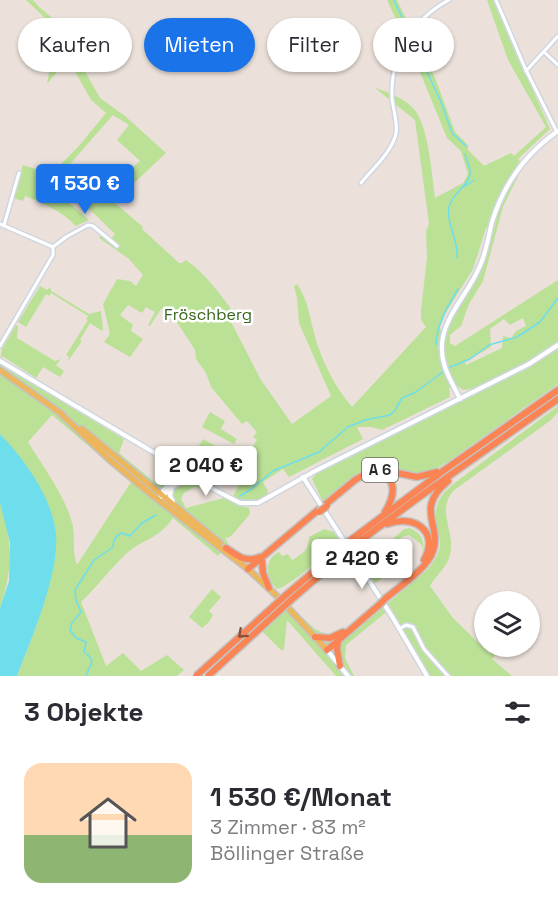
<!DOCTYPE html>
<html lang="de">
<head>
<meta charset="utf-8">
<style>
	body { margin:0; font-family:"Space Grotesk",sans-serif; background:#f2f2f3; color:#2b2b33; height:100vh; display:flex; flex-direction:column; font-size:22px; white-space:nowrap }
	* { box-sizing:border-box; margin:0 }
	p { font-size:20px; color:#7c7c81 }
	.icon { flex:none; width:33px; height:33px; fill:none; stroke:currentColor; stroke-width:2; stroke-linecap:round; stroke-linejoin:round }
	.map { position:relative; height:676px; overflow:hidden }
	.sheet { display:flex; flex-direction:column; background:#fff; flex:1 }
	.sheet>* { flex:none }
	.top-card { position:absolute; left:18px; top:18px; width:522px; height:54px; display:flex; gap:12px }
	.fabs { position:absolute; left:474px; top:591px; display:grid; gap:12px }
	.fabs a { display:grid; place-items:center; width:66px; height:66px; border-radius:50%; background:#fff; box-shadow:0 2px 4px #0004; font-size:30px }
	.price { position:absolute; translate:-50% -51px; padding:0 14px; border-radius:6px; background:#fff; color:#222; font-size:20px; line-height:39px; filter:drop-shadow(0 2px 3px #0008) }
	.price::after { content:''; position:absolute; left:50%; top:36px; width:18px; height:14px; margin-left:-9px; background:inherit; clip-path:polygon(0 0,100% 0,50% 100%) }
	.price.selected { background:#1a73e8; color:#fff }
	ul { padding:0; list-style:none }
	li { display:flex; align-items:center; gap:18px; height:150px; padding:0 24px }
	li+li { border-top:2px solid #e1e1e2 }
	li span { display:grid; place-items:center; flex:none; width:168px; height:120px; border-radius:18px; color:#555 }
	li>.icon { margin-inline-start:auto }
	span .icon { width:72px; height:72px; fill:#fffc; stroke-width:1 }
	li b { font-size:26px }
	h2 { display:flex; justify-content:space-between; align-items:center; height:72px; padding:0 24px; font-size:26px }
	.pill { padding:0 21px; border-radius:27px; background:#fff; box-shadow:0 2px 4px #0004; font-size:21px; line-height:54px }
	.pill.selected { background:#1a73e8; color:#fff }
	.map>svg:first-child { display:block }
</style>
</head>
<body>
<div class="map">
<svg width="558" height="676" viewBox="0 0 558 676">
	<rect width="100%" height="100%" fill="#ebe1da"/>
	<path fill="#bbe197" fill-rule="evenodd" d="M26 0H33L39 7 80 41 73 50 100 98 125 116 166 153 115 201V203L143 227 142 229 179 263H182L186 260C206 274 220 294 234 313L229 318 261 380 292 424 331 396 299 323 297 298 294 286 297 284C308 300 310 318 315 337 322 361 335 387 352 407L426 327 421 320V310L427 258 426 231 429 224 415 120 375 88C389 92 411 101 418 115 429 135 432 175 435 198L463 183 468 174 461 151 447 138 415 60 387 0H397L436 80 455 132 468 145V150L484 166 511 153 514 156 546 127 508 60 487 0H493L550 129 518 159 520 161 503 187 488 227 486 228 473 269 445 314 439 329 447 332C454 309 472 292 481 270 489 253 491 234 497 216 503 199 511 185 521 170L503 207 483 281 469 304 461 326 450 335V343L455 346 558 280V384L449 461 436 469 421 475 374 465 360 472 323 502 312 479 317 473 525 369 523 365 472 389 463 390 456 385 449 388 450 397 382 430 371 427H357L363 439 289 477 283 469 263 482 268 491V494C258 503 244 503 233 496L238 487 239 478 224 466 226 462 238 469 257 440 253 437 257 432 247 421 242 424 211 387 206 373 196 359 195 350 169 310 166 307 161 309 150 326 148 325 155 312 146 307 142 313 128 305 120 315 133 325 131 331 143 339 130 357 104 342 110 334 103 304 117 279 130 281 136 286 143 275 129 259 99 238 103 232 111 239 115 234 74 194 67 201 89 220 76 226C61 211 45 204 25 196L23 201 13 198 23 165 51 174 78 147 106 113 91 100 68 59 47 84 56 34 42 15ZM113 115 129 125 117 140 140 161 105 191C91 175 83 175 63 172ZM523 318 526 326 516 331 511 338 503 336 502 348 466 365 465 362 491 347 490 329 504 319 510 325Z
		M40 286 47 290 49 288 51 289V291L89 314 101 311 103 330 102 331 90 323 80 340 82 341 68 361 69 357 66 355 88 320 86 319 88 316 51 293 49 296 46 294 26 327 18 322Z
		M16 325 18 326 17 338 55 361 61 359 56 365 64 371 60 377 43 367 36 378 2 356 0 359 2 349Z
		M0 364 124 439 119 453 157 484 169 473 173 474V476L162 488 167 492C181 482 189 480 205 488L194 487 184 493 181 499 186 508 224 498 237 505 249 508 250 514 232 535 228 538 225 537 228 544 218 556 173 518C157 541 143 538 126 554 110 569 97 587 81 602L106 666 123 653 141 671 167 655 184 670 177 676H17L36 627 49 581 22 461 0 434ZM52 415 131 482 77 565C72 552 75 540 73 527 68 500 42 465 28 442Z
		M558 406V412L551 420 453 491C436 512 456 532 450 555 447 568 436 575 430 586L453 618 490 654 497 647H503L492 659 512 676H429L390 609 346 645 345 658 354 676H336L287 620 284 650H281L262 631 289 605 315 629 328 635 339 630 346 639 427 570C455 538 428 531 438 503 440 496 447 490 452 485Z
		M210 412 225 421 221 429 237 439 234 444 202 427Z
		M203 439 227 453 220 464 196 450Z
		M0 503C13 543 13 568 0 608Z
		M409 528C419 531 425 539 423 550L421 544 409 535C392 538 384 557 377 570L381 579 374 584 362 567 404 529Z
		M324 529 334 532 339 540C329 552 292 585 277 589 266 577 263 560 279 552L282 556 288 554 292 560 294 559C304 552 309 550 309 537Z
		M212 589 221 597 209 611 213 615 209 622 202 628 189 617Z"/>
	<path fill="#6eddec" d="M0 434C25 460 52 497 56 534 59 575 32 637 17 676H0V608L9 581 10 543 0 503Z"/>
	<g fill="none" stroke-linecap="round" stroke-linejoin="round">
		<path stroke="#6eddec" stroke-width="1.5" d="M394 0 441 102 452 133 466 146
			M465 186 474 180
			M457 258C459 240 446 225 449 207 452 193 471 184 470 172 470 166 466 160 465 154
			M436 345C437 323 447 308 458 289
			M448 368 470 359 489 345 517 337 540 322 558 298
			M240 496 250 490 273 471 319 452 348 427 365 420 390 415 395 410 402 398 416 392 444 371
			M86 676 92 662 90 657 84 652 86 642 76 638 70 630 72 623 81 612 76 600 75 590 94 560 113 547C113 540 115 536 121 533L130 536 142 523 156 515"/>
		<g stroke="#cfd6e1" stroke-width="6">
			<path id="street" d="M496 0 525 68 557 132
				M544 52 558 65
				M526 71 558 36
				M361 183C373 168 391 153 396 134 398 122 393 110 392 98 390 56 413 19 449 0
				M0 224 53 247
				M4 225 19 173
				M53 247 66 237 88 225 93 226 117 246
				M0 346 53 255V247
				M399 629 406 625 413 627 424 649 448 676"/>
		</g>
		<g stroke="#cfd6e1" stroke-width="7">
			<path id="secondary" d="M0 361 200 480
				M460 399C451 380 440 365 442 343 445 315 467 295 478 270 486 255 488 238 492 222 504 183 525 154 558 131
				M167 460 174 466 182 481H198L240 503H258L315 471 529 364 558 345
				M303 477 393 618 427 676
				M172 487 170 496 173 502
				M160 495C168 483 177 476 193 477
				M162 497 172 487 182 481
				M327 650 348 676"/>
		</g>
		<g stroke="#c3c3c3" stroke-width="8">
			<path id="primary" d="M0 370 62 414
				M61 414 111 461 152 495 248 569 278 597 327 650
				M82 429 220 543"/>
		</g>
		<g stroke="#c3c3c3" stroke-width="9">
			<path id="highway" d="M373 474C399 474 395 496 385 512
				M326 504 355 480 370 471 383 470 417 477 437 472
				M387 524C414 514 440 531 424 560
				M352 539 443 471 558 390
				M356 544 422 495 558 399
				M226 548C238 556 245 563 260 557
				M262 561 263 573 269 588
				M248 569 318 510
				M286 595 339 550
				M386 598C400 586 428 568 433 551 442 525 414 509 448 481
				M291 600 343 555
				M315 637 330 638 343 632
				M338 641 337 649 340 666
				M327 650 379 605"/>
		</g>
		<use href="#street" stroke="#fff" stroke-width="3"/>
		<use href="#secondary" stroke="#fff" stroke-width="4"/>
		<use href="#primary" stroke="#eeb65c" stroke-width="5"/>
		<use href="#highway" stroke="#fb8455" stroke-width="6"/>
		<g stroke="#c3c3c3" stroke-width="9" stroke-linecap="butt">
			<path id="highway-bridge" d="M319 512 327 506
				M339 550 352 539
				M343 555 356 544
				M379 605 386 598
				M196 676 286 595
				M208 676 291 600"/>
		</g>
		<use href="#highway-bridge" stroke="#fb8455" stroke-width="6"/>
	</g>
	<defs><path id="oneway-chevron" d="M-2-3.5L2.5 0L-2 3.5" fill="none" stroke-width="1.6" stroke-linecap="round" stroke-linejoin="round" transform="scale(1.5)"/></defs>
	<use stroke="#87513c" href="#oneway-chevron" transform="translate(242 634) rotate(138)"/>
	<g text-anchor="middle" stroke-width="5" stroke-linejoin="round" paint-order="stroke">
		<rect fill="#fff" stroke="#686868" stroke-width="1.5" x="362" y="458" width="36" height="24" rx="4.5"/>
		<g font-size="15" font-weight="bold" fill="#282828">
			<text x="380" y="475">A 6</text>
		</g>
		<g font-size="16" fill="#34631a" stroke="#fff">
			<text x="208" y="320">Fröschberg</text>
		</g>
	</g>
</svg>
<div class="fabs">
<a><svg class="icon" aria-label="layers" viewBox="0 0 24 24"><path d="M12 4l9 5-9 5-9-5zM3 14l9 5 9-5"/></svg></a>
</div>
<b class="price selected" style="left:85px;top:215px">1 530 €</b>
<b class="price" style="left:206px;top:497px">2 040 €</b>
<b class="price" style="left:362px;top:590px">2 420 €</b>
<div class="top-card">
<a class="pill">Kaufen</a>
<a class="pill selected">Mieten</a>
<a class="pill">Filter</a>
<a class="pill">Neu</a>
</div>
</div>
<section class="sheet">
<h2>3 Objekte<svg class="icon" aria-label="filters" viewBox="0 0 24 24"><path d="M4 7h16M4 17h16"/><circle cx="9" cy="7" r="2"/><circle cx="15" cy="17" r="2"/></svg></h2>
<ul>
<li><span style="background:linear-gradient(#ffd9b3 60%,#8fb573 0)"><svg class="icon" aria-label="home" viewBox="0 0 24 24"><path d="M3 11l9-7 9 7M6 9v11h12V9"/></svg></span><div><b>1 530 €/Monat</b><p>3 Zimmer · 83 m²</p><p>Böllinger Straße</p></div></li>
</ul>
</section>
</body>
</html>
